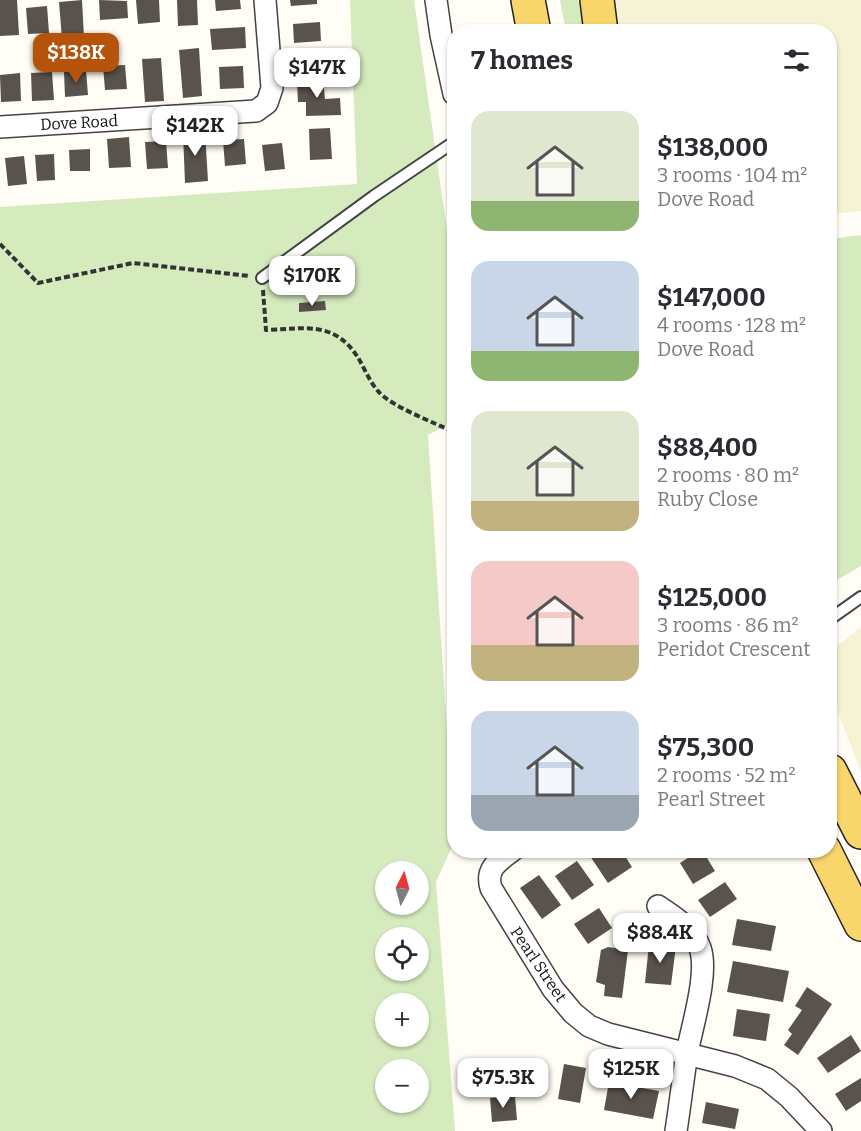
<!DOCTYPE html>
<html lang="en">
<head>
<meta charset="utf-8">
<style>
	body { margin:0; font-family:Bitter,serif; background:#f2f2f3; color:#2b2b33; height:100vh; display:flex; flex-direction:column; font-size:22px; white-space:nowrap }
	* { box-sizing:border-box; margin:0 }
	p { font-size:20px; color:#7c7c81 }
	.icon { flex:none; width:33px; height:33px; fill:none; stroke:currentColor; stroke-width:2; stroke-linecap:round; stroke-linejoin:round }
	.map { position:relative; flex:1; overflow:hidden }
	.drawer { position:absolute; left:447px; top:24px; width:390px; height:834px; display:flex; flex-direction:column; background:#fff; border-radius:24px; box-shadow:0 2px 4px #0004 }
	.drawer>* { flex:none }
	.needle { width:39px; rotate:6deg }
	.tools { position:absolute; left:375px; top:861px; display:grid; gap:12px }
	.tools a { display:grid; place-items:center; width:54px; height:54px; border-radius:50%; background:#fff; box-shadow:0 2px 4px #0004; font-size:30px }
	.price { position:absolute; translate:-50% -51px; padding:0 14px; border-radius:12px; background:#fff; color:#222; font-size:20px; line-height:39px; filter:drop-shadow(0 2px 3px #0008) }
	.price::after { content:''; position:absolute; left:50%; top:36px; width:18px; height:14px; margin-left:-9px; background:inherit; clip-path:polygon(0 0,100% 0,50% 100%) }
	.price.selected { background:#b45309; color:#fff }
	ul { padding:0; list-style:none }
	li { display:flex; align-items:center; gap:18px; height:150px; padding:0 24px }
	li span { display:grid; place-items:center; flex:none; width:168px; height:120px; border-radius:18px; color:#555 }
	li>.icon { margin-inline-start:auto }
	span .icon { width:72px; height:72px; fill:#fffc; stroke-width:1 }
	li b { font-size:26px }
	h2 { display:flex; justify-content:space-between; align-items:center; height:72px; padding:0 24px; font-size:26px }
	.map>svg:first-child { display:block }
</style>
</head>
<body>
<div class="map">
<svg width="861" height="1131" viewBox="0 0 861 1131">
	<rect width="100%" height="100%" fill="#fffdf5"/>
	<path fill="#f6f3d4" d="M614 0H861V211L830 214V32L619 31Z
		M861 627V772L830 691V652Z"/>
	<path fill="#d5ebbd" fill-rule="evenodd" d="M350 0H414L452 266 454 271V421L428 435 454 842 436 882 455 1131H0V207L357 184ZM386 872H418V904H386ZM386 938H418V970H386ZM386 1004H418V1036H386ZM386 1070H418V1102H386Z
		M560 0H578L584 31H566Z
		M861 235V566L830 584V239Z"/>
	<path fill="#5a524d" d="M0 0H17L19 35 0 36Z
		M82 0 84 37 62 39 59 2Z
		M99 0 127 1 128 18 100 20Z
		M136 0H159L160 22 138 24Z
		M177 0H197L198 25 178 26Z
		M215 0H240L241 9 216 11Z
		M290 0H317V4L291 6Z
		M47 6 49 33 28 34 26 8Z
		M320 22 321 41 294 43 293 24Z
		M245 27 246 48 212 50 210 29Z
		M199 48 202 96 183 98 179 50Z
		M161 58 164 101 145 102 142 59Z
		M125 65 127 89 105 90 103 66Z
		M243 66 244 88 220 89 219 67Z
		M86 70 88 95 65 97 64 72Z
		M52 72 54 100 32 101 31 73Z
		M20 73 21 101 1 102 0 75Z
		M323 80 325 99 340 98 341 115 306 116V102H298L297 81Z
		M330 128 332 159 310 160 309 129Z
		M205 132 208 181 185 183 183 133Z
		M129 137 131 167 109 168 107 139Z
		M244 139 246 164 225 166 223 140Z
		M166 141 168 168 147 169 145 142Z
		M282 143 285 169 265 171 262 145Z
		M90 149V171H70L69 150Z
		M54 154 55 180 37 181 35 155Z
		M24 156 27 184 8 186 5 158Z
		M325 301 326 310 299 312V303Z
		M591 850H621L632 867 608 883 588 853Z
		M700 850H702L715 871 693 884 680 863Z
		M577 861 594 885 572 900 555 876Z
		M539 875 561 905 542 919 520 888Z
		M725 882 737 899 710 917 698 900Z
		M599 908 612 928 588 944 574 924Z
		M737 919 776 926 771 951 732 945Z
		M649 944 676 946 671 985 645 983Z
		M608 947 628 950 622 998 604 996 605 985 596 982 601 950Z
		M733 961 789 971 783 1002 727 992Z
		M807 987 832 1004 798 1055 784 1045 792 1034 788 1030 802 1010 795 1006Z
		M737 1009 770 1014 766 1041 733 1036Z
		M851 1035 861 1051 828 1073 817 1058Z
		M564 1064 586 1068 580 1103 558 1099Z
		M861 1078V1101L846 1111 835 1094Z
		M609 1082 659 1091 653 1119 604 1110Z
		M515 1096 517 1120 492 1122 490 1098Z
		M706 1102 739 1109 735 1129 702 1123Z"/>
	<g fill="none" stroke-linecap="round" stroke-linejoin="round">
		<g stroke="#444" stroke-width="14">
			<path id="lane" d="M262 278 374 196 454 142
				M830 619 861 597"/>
		</g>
		<g stroke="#444" stroke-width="24">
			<path id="street" d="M436 0 441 35 454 94
				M0 127 256 111 267 103 272 88 265 0
				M513 850C499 861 485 868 491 888L553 989 573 1013 589 1026 608 1034 735 1066 767 1079 789 1097 821 1131
				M658 906C675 918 693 928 700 948 709 973 692 1026 687 1053 683 1079 680 1105 676 1131"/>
		</g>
		<g stroke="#222" stroke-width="36">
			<path id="primary" d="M528 0 534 32
				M597 0 601 32
				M830 771 861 832
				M824 850 861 924"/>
		</g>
		<path stroke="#333" stroke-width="4" stroke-dasharray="6 3" stroke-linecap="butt" d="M0 244 38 283 133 263 249 276
			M263 290 266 330C303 329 333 320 357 356 364 367 369 381 378 391 390 406 435 423 454 432"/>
		<use href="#lane" stroke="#fff" stroke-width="10"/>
		<use href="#street" stroke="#fff" stroke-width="21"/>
		<use href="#primary" stroke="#f9d66b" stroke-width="33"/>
	</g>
	<g text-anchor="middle" stroke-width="6" stroke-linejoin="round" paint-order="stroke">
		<g font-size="16" fill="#111" stroke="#fff">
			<text transform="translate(79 122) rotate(-3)" y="6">Dove Road</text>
			<text transform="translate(539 964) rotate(56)" y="6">Pearl Street</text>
		</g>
	</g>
</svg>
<div class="tools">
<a><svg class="needle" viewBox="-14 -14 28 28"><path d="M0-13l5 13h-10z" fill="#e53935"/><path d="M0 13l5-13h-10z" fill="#7c7c81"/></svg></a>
<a><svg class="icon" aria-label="locate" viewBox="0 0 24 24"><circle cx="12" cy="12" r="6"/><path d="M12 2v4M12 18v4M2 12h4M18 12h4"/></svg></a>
<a>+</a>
<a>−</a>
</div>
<b class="price selected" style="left:76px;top:84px">$138K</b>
<b class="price" style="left:317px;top:99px">$147K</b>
<b class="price" style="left:195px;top:157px">$142K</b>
<b class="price" style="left:312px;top:307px">$170K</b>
<b class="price" style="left:660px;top:964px">$88.4K</b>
<b class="price" style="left:631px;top:1100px">$125K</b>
<b class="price" style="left:503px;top:1109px">$75.3K</b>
<section class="drawer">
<h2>7 homes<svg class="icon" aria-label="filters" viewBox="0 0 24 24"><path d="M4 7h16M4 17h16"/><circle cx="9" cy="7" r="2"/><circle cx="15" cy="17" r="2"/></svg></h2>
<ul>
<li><span style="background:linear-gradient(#dfe7d0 75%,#8fb573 0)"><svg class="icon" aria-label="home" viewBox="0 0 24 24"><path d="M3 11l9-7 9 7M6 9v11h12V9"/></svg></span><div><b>$138,000</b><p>3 rooms · 104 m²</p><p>Dove Road</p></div></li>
<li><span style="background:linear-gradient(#c9d6e8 75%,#8fb573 0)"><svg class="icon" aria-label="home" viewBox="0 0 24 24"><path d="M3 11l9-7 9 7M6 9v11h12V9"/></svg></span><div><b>$147,000</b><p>4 rooms · 128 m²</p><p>Dove Road</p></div></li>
<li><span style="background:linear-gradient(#dfe7d0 75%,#c2b280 0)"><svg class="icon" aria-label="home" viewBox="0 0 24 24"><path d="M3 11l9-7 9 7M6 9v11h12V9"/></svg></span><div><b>$88,400</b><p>2 rooms · 80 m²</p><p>Ruby Close</p></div></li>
<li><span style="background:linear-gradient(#f6c9c9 70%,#c2b280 0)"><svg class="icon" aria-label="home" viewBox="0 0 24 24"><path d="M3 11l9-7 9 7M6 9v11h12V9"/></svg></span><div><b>$125,000</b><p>3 rooms · 86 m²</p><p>Peridot Crescent</p></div></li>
<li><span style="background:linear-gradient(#c9d6e8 70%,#9aa5b1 0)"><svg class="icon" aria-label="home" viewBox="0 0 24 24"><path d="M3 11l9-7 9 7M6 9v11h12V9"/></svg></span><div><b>$75,300</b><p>2 rooms · 52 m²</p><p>Pearl Street</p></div></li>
</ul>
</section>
</div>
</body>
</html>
